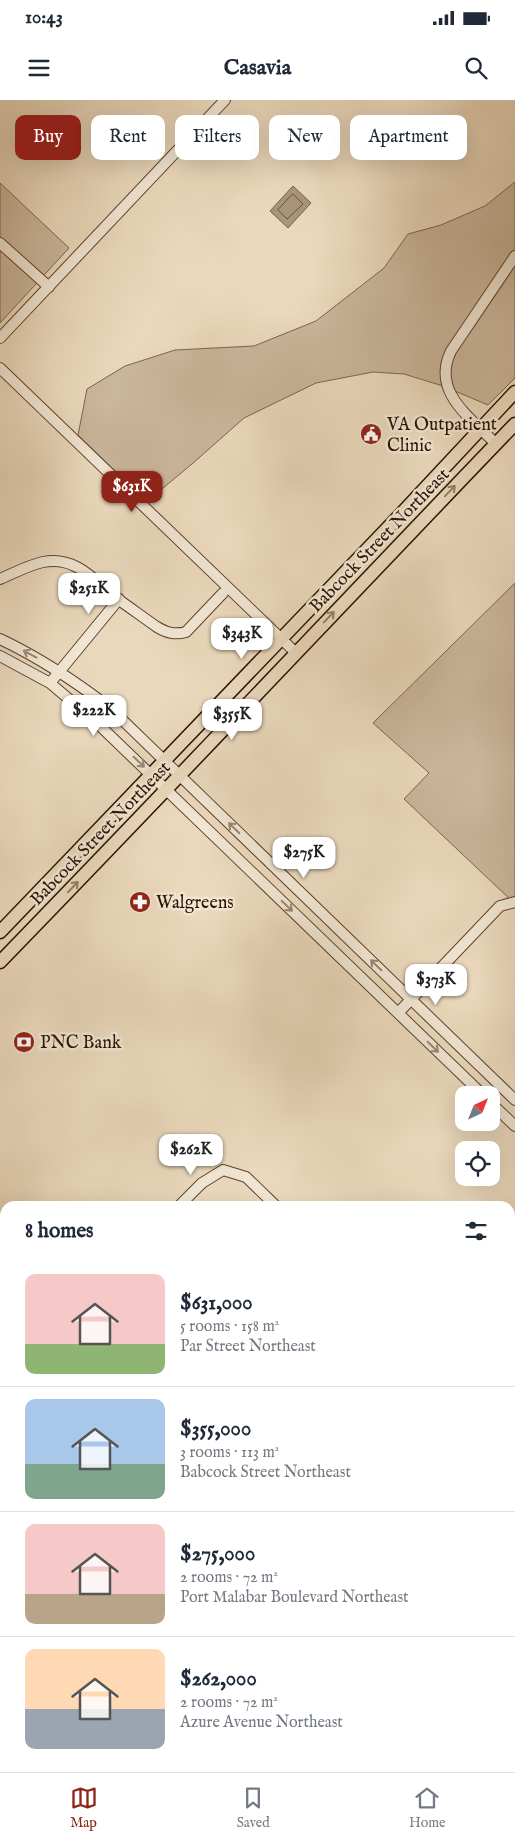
<!DOCTYPE html>
<html lang="en">
<head>
<meta charset="utf-8">
<style>
	body { margin:0; font-family:"IM FELL English",serif; background:#f6f6f7; color:#1f2937; height:100vh; display:flex; flex-direction:column; font-size:19px; white-space:nowrap }
	* { box-sizing:border-box; margin:0 }
	p { font-size:16px; color:#747a83 }
	.icon { flex:none; width:28px; height:28px; fill:none; stroke:currentColor; stroke-width:2; stroke-linecap:round; stroke-linejoin:round }
	.map { position:relative; flex:1; overflow:hidden }
	.sheet { position:absolute; left:0px; top:1101px; width:515px; height:571px; display:flex; flex-direction:column; background:#fff; border-radius:15px 15px 0 0; box-shadow:0 5px 20px #0002 }
	.sheet>* { flex:none }
	.banner { position:absolute; left:15px; top:15px; width:485px; height:45px; display:flex; gap:10px }
	.needle { width:32px; rotate:43deg }
	.buttons { position:absolute; left:455px; top:986px; display:grid; gap:10px }
	.buttons a { display:grid; place-items:center; width:45px; height:45px; border-radius:10px; background:#fff; box-shadow:0 5px 20px #0002; font-size:25px }
	.price { position:absolute; translate:-50% -42px; padding:0 11px; border-radius:10px; background:#fff; color:#222; font-size:16px; line-height:32px; filter:drop-shadow(0 1px 2px #0008) }
	.price::after { content:''; position:absolute; left:50%; top:30px; width:15px; height:11px; margin-left:-8px; background:inherit; clip-path:polygon(0 0,100% 0,50% 100%) }
	.price.active { background:#8f2418; color:#fff }
	ul { padding:0; list-style:none }
	li { display:flex; align-items:center; gap:15px; height:125px; padding:0 25px }
	li+li { border-top:1px solid #e0e1e3 }
	li span { display:grid; place-items:center; flex:none; width:140px; height:100px; border-radius:10px; color:#555 }
	li>.icon { margin-inline-start:auto }
	span .icon { width:60px; height:60px; fill:#fffc; stroke-width:1 }
	li b { font-size:21px }
	h2 { display:flex; justify-content:space-between; align-items:center; height:60px; padding:0 25px; font-size:21px }
	.tag { padding:0 18px; border-radius:10px; background:#fff; box-shadow:0 5px 20px #0002; font-size:18px; line-height:45px }
	.tag.active { background:#8f2418; color:#fff }
	.status { display:flex; justify-content:space-between; align-items:center; height:35px; padding:0 25px; background:#fff; direction:ltr }
	.status svg { height:14px; fill:currentColor }
	header { display:flex; justify-content:space-between; align-items:center; height:65px; padding:0 25px; background:#fff; font-size:22px; font-weight:700 }
	.dock { display:flex; justify-content:space-around; align-items:center; height:70px; border-top:1px solid #e0e1e3; background:#fff; font-size:14px; color:#747a83 }
	.dock a { display:grid; justify-items:center; gap:2px }
	.dock .active { color:#8f2418 }
	.map>svg:first-child { display:block }
</style>
</head>
<body>
<div class="status"><b>10:43</b><svg viewBox="0 0 49 12"><path d="M0 12V9h3v3zM5 12V6h3v6zM10 12V3h3v9zM15 12V0h3v12zM26 1h20v11H26zM47 4h2v5h-2z"/></svg></div>
<header><svg class="icon" aria-label="menu" viewBox="0 0 24 24"><path d="M4 6h16M4 12h16M4 18h16"/></svg>Casavia<svg class="icon" aria-label="search" viewBox="0 0 24 24"><circle cx="10" cy="10" r="6"/><path d="M15 15l6 6"/></svg></header>
<div class="map">
<svg width="515" height="1672" viewBox="0 0 515 1672">
	<rect width="100%" height="100%" fill="#ead8bc"/>
	<filter id="stains"><feTurbulence type="fractalNoise" baseFrequency=".004" numOctaves="4"/><feColorMatrix values="0 0 0 0 .2 0 0 0 0 .09 0 0 0 0 .02 0 0 0 .5 -.17"/></filter>
	<radialGradient id="worn" r=".72"><stop offset=".6" stop-color="#630" stop-opacity="0"/><stop offset="1" stop-color="#630" stop-opacity=".3"/></radialGradient>
	<path fill="#cab69c" stroke="#7b644e" d="M515 82V278L488 305 443 286 404 274 373 272 316 283 244 318 192 364 157 393 145 400 78 335 87 289 125 266 175 250 254 246 316 221 384 168 408 134 441 125 485 106Z
		M0 83 69 148 0 223Z
		M515 483V804L404 699 429 673 373 623Z"/>
	<path fill="#a9947c" stroke="#77604a" d="M293 86 311 103 288 128 270 111Z"/>
	<g fill="none" stroke-linecap="round" stroke-linejoin="round">
		<path stroke="#6a523e" stroke-width="1" d="M293 94 303 104 287 119 278 110Z"/>
		<g stroke="#5c432f" stroke-width="12">
			<path id="minor" d="M0 143 49 187
				M0 238 225 0
				M0 268 295 552
				M496 344C470 317 431 292 451 251L515 156
				M0 479C14 473 29 465 43 462 76 455 96 482 119 500 132 509 144 518 157 527 167 533 175 535 186 532L223 493
				M0 539C40 558 75 581 110 608L515 1000
				M0 556 50 583 97 623 483 995
				M50 583 119 499
				M398 913 500 806 515 802
				M491 1003 515 1026
				M179 1106 202 1083 223 1070 246 1077 276 1106
				M510 1131 515 1125
				M510 1170 515 1175
				M0 1292 5 1286
				M0 1325 5 1330
				M510 1335 515 1340
				M510 1539 515 1533
				M510 1649H515
				M44 1668 49 1672
				M241 1668 246 1672
				M188 1672 193 1668
				M381 1672 385 1668
				M482 1672 487 1668"/>
		</g>
		<g stroke="#2c1100" stroke-width="15">
			<path id="major" d="M0 832 402 413 515 292
				M0 862C173 684 343 503 515 324"/>
		</g>
		<use href="#minor" stroke="#f1e6d3" stroke-width="10"/>
		<use href="#major" stroke="#ead8bc" stroke-width="12"/>
	</g>
	<defs><path id="oneway-shaft" d="M-6 0H5M1.5-3L5.5 0L1.5 3" fill="none" stroke-width="1.6" stroke-linecap="round" stroke-linejoin="round" transform="scale(1.25)"/></defs>
	<g stroke="#947e67">
		<use href="#oneway-shaft" transform="translate(450 391) rotate(-46)"/>
		<use href="#oneway-shaft" transform="translate(329 517) rotate(-46)"/>
		<use href="#oneway-shaft" transform="translate(73 787) rotate(-46)"/>
	</g>
	<g stroke="#988674">
		<use href="#oneway-shaft" transform="translate(30 554) rotate(-152)"/>
		<use href="#oneway-shaft" transform="translate(139 662) rotate(44)"/>
		<use href="#oneway-shaft" transform="translate(234 728) rotate(-136)"/>
		<use href="#oneway-shaft" transform="translate(287 806) rotate(44)"/>
		<use href="#oneway-shaft" transform="translate(376 865) rotate(-136)"/>
		<use href="#oneway-shaft" transform="translate(433 947) rotate(44)"/>
	</g>
	<defs>
		<g id="civic-disc" transform="scale(1.125)"><circle r="9.5" fill="#8f2418" stroke="#f1e6d3"/><path d="M-.6-6.5H3V-4.5H.6V-3L4-1V1h2V6H-6V1h2V-1L-.6-3ZM-1.2 2.5V6h2.4V2.5Z" fill="#fff"/></g>
		<g id="pharmacy-disc" transform="scale(1.125)"><circle r="9.5" fill="#8f2418" stroke="#f1e6d3"/><path d="M-2-6h4v4h4v4h-4v4h-4v-4h-4v-4h4Z" fill="#fff"/></g>
		<g id="bank-disc" transform="scale(1.125)"><circle r="9.5" fill="#8f2418" stroke="#f1e6d3"/><path d="M-6-4H6V4H-6ZM0-2.3a2.3 2.3 0 1 0 0 4.6a2.3 2.3 0 1 0 0-4.6Z" fill="#fff"/></g>
	</defs>
	<g fill-rule="evenodd">
		<use href="#civic-disc" x="371" y="334"/>
		<use href="#pharmacy-disc" x="140" y="802"/>
		<use href="#bank-disc" x="24" y="942"/>
	</g>
	<g text-anchor="middle" stroke-width="5" stroke-linejoin="round" paint-order="stroke">
		<g font-size="18" fill="#2c1100" stroke="#f1e6d3" text-anchor="start">
			<text x="387" y="330">VA Outpatient<tspan x="387" dy="21">Clinic</tspan></text>
			<text x="156" y="808">Walgreens</text>
			<text x="40" y="948">PNC Bank</text>
		</g>
		<g font-size="18" fill="#2c1100" stroke="#f1e6d3">
			<text transform="translate(379 440) rotate(-46)" y="6">Babcock Street Northeast</text>
			<text transform="translate(100 733) rotate(-46)" y="6">Babcock Street Northeast</text>
		</g>
	</g>
	<rect width="100%" height="100%" filter="url(#stains)"/>
	<rect width="100%" height="100%" fill="url(#worn)"/>
</svg>
<div class="buttons">
<a><svg class="needle" viewBox="-14 -14 28 28"><path d="M0-13l5 13h-10z" fill="#e53935"/><path d="M0 13l5-13h-10z" fill="#747a83"/></svg></a>
<a><svg class="icon" aria-label="locate" viewBox="0 0 24 24"><circle cx="12" cy="12" r="6"/><path d="M12 2v4M12 18v4M2 12h4M18 12h4"/></svg></a>
</div>
<b class="price active" style="left:132px;top:413px">$631K</b>
<b class="price" style="left:89px;top:515px">$251K</b>
<b class="price" style="left:242px;top:560px">$343K</b>
<b class="price" style="left:94px;top:637px">$222K</b>
<b class="price" style="left:232px;top:641px">$355K</b>
<b class="price" style="left:304px;top:779px">$275K</b>
<b class="price" style="left:436px;top:906px">$373K</b>
<b class="price" style="left:191px;top:1076px">$262K</b>
<div class="banner">
<a class="tag active">Buy</a>
<a class="tag">Rent</a>
<a class="tag">Filters</a>
<a class="tag">New</a>
<a class="tag">Apartment</a>
</div>
<section class="sheet">
<h2>8 homes<svg class="icon" aria-label="filters" viewBox="0 0 24 24"><path d="M4 7h16M4 17h16"/><circle cx="9" cy="7" r="2"/><circle cx="15" cy="17" r="2"/></svg></h2>
<ul>
<li><span style="background:linear-gradient(#f6c9c9 70%,#8fb573 0)"><svg class="icon" aria-label="home" viewBox="0 0 24 24"><path d="M3 11l9-7 9 7M6 9v11h12V9"/></svg></span><div><b>$631,000</b><p>5 rooms · 158 m²</p><p>Par Street Northeast</p></div></li>
<li><span style="background:linear-gradient(#a9c7e8 65%,#7fa58c 0)"><svg class="icon" aria-label="home" viewBox="0 0 24 24"><path d="M3 11l9-7 9 7M6 9v11h12V9"/></svg></span><div><b>$355,000</b><p>3 rooms · 113 m²</p><p>Babcock Street Northeast</p></div></li>
<li><span style="background:linear-gradient(#f6c9c9 70%,#b9a48a 0)"><svg class="icon" aria-label="home" viewBox="0 0 24 24"><path d="M3 11l9-7 9 7M6 9v11h12V9"/></svg></span><div><b>$275,000</b><p>2 rooms · 72 m²</p><p>Port Malabar Boulevard Northeast</p></div></li>
<li><span style="background:linear-gradient(#ffd9b3 60%,#9aa5b1 0)"><svg class="icon" aria-label="home" viewBox="0 0 24 24"><path d="M3 11l9-7 9 7M6 9v11h12V9"/></svg></span><div><b>$262,000</b><p>2 rooms · 72 m²</p><p>Azure Avenue Northeast</p></div></li>
</ul>
</section>
</div>
<nav class="dock">
<a class="active"><svg class="icon" aria-label="map" viewBox="0 0 24 24"><path d="M3 6l6-2 6 2 6-2v14l-6 2-6-2-6 2zM9 4v14M15 6v14"/></svg>Map</a>
<a><svg class="icon" aria-label="saved" viewBox="0 0 24 24"><path d="M7 4h10v16l-5-4-5 4z"/></svg>Saved</a>
<a><svg class="icon" aria-label="home" viewBox="0 0 24 24"><path d="M3 11l9-7 9 7M6 9v11h12V9"/></svg>Home</a>
</nav>
</body>
</html>
